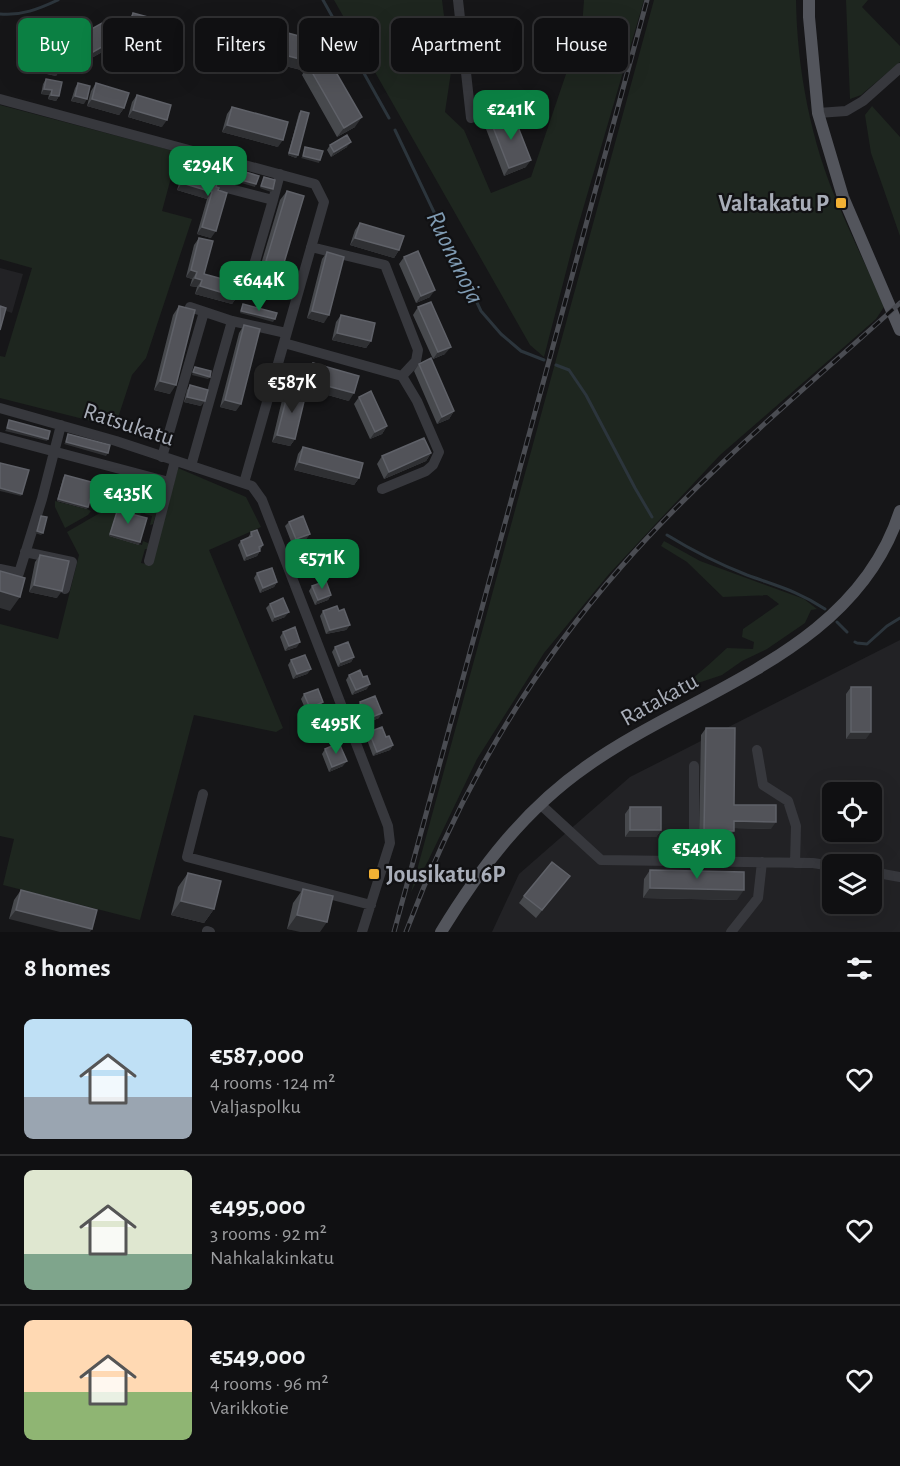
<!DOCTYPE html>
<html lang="en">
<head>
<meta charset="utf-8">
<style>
	body { margin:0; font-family:"Alegreya Sans",sans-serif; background:#19191b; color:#f1f3f6; height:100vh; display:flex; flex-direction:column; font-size:22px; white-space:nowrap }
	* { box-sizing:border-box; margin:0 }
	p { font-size:20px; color:#9c9d9f }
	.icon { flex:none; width:33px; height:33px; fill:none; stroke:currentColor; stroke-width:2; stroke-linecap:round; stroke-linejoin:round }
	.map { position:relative; height:932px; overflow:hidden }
	.side { display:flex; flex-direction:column; background:#101012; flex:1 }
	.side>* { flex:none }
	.hud { position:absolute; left:18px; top:18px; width:864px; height:54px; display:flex; gap:12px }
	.buttons { position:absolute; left:822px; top:782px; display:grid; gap:12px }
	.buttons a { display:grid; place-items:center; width:60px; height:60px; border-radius:9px; background:#101012; box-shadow:0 6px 24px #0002,0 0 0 2px #303032; font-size:30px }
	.price { position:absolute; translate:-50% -51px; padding:0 14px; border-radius:12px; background:#0b8043; color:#fff; font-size:20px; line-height:39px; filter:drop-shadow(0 2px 3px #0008) }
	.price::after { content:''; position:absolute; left:50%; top:36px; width:18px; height:14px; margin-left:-9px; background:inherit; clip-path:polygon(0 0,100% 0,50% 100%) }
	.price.selected { background:#222; color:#fff }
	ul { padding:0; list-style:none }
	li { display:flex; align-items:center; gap:18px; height:150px; padding:0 24px }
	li+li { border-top:2px solid #303032 }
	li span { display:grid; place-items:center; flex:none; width:168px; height:120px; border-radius:9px; color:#555 }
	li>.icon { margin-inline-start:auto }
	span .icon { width:72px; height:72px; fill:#fffc; stroke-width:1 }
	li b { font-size:26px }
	h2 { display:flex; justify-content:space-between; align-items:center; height:72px; padding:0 24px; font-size:26px }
	.chip { padding:0 21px; border-radius:9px; background:#101012; box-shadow:0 6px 24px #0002,0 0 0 2px #303032; font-size:21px; line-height:54px }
	.chip.selected { background:#0b8043; color:#fff }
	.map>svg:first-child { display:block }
</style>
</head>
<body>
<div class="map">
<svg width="900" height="932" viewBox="0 0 900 932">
	<rect width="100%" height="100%" fill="#161618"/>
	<path fill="#222225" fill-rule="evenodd" d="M0 268 23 274 12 313 0 309Z
		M900 640V932H492L519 874 630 777ZM832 792H872V831H832ZM832 864H872V903H832Z"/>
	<path fill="#1e261f" d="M334 0H442L451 72 445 112 464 130 491 193 531 177 582 27 584 0H644L576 233 544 357 530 345Z
		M654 0H796C797 69 811 143 839 206 853 240 870 273 884 307L876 319 720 455 609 574 544 653 477 759 428 861 411 892Z
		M846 0H868L862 7 900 46V62L861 95 850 99Z
		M0 105 178 152 162 211 192 219 146 358 132 375 115 427 0 398V356L5 357 32 268 0 259Z
		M872 106 900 137V236L871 153 865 115Z
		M178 468 246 497 261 527 209 550 283 728 276 732 194 715 140 920 3 885 14 839 0 836V624L58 639 79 555 67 532 117 503 123 501 148 507 149 511H157L153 524 150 525 152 516 145 514 146 509 142 508 139 519 131 517 132 514 116 513 109 536 142 545 143 541 148 543 151 549H145L141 563 152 565Z
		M55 501 87 509 91 511 88 515 65 528 55 507Z
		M664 541 700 561 804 599 817 609 811 610 805 623 767 649 742 661 722 675 698 683 683 696 662 704 655 701C684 689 704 669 727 648L753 649 754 642 742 637 743 629 779 604 767 595 723 597 687 562 661 546Z"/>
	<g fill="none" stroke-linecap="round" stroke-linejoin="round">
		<path stroke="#2c353c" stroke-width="3" d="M323 0 389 118
			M0 14C21 16 39 9 58 0
			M395 130 481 311 501 334 521 351 544 360
			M556 365 569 370 586 395 635 488 652 517
			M667 535C693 551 719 564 747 575 777 586 798 591 825 609
			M837 622 847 632
			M855 642 857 643 867 644 887 626 900 618"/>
		<path stroke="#37383d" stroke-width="10" d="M458 0 471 118
			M0 99 315 184 324 202 244 483
			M818 113 846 111 863 101 900 68
			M225 160 219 186 273 200 252 272
			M273 200 280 174
			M311 247 385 265 418 350 416 361 402 376
			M190 307 232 321 286 333
			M284 343 402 376 417 401 439 452 433 465 426 471 382 489
			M0 408 116 441 252 486 262 500 388 826 390 843 362 932
			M0 437 169 482
			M162 457 204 312
			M191 466 232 321
			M25 552 72 562 65 589
			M149 561 175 461
			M0 569 19 573 42 499 61 425
			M757 750 763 785 788 801 796 826 795 863
			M694 766V862
			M203 794 187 857 371 905
			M540 804 601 860 813 863 832 866
			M872 872 900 877
			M207 931 210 932
			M731 932 758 898 762 862"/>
		<path stroke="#53555c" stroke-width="12" d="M809 0V17L818 113 843 197 900 330
			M441 932C480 868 525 809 587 766 696 689 855 652 900 511"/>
		<g stroke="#4a4c52" stroke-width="5">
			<path id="rail" d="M394 932 647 0
				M406 932C456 799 527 674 621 567 705 471 805 389 900 303"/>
		</g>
		<use href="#rail" stroke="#111113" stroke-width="3" stroke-dasharray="9" stroke-linecap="butt"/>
	</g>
	<path fill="#47494d" d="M133 13 162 53 122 42 128 20Z
		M247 22 308 61 301 70 235 53 240 32Z
		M123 35 118 43 74 68 68 58 66 60 62 63 56 76 47 74 51 58 54 53 65 47 68 42Z
		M308 65 355 127 337 137 302 75Z
		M46 79 59 96 56 101 48 99 49 95 41 94 43 84Z
		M78 83 84 104 71 101 75 88Z
		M96 83 124 108 119 115 87 106 91 91Z
		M137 95 162 127 128 117 132 102Z
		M232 107 278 147 222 132 227 114Z
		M301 111 298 155 296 158 288 155 299 113Z
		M491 122 526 167 504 176 486 129Z
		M330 145 347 147 331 157 327 150Z
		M186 170 216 187 218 190 211 238 197 234 207 199 177 190 181 177Z
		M287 191 276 276 259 271 280 200Z
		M360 223 399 250 394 258 350 245 355 230Z
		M199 238 204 274 237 297 232 304 195 294 197 287 190 286 192 279 186 277 194 245Z
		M327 252 324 323 307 318 322 259Z
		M404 257 430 297 416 303 399 264Z
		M179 306 170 394 154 390 173 315Z
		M418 307 445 354 433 359 413 315Z
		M341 315 371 341 366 348 332 340 336 322Z
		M244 325 236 411 220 407 239 333Z
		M313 363 349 401 303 388 308 371Z
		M419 364 454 411 449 419 437 424 414 371Z
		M190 385 201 406 184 402 187 390Z
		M289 389 295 439 290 446 272 442 283 396Z
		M359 397 387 426 382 434 370 439 354 404Z
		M303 447 359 478 354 485 294 470 298 454Z
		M431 453 426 461 384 479 377 464 382 456Z
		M65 475 87 509 57 501 63 478Z
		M120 502 123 512 139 545 109 536 119 505Z
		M289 522 310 534 306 539 292 544 285 526Z
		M251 532 263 545 257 556 244 561 238 545 241 541 248 538Z
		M40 555 57 598 29 592 35 562Z
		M302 559 317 571 304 576 298 564Z
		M257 573 277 582 274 587 260 593 254 578Z
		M312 586 331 595 328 600 315 605 309 591Z
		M270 604 285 617 272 622 266 608Z
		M323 611H339L350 625 346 630 326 634 320 616Z
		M283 632 297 647 285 651 280 637Z
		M335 647 354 657 351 662 338 667 332 652Z
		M291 660 311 669 307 674 293 679 288 665Z
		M349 675 363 677 367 689 352 695 346 680Z
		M851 687 866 739H846V694Z
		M304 694 320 707 307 713 301 699Z
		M360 702 379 718 364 724 357 707Z
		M314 718 334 732 331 737 318 741 311 723Z
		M706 728 734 805 771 829 734 828V831L729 838H699L701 735Z
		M369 732 386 737 393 745 390 750 373 756 366 737Z
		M325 749 343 766 329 772 322 754Z
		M630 807 661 830 656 837H625V814Z
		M650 870 737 900 643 898 644 879Z
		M188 873 214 909 204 923 171 915 178 887Z
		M570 876 536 918 519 903 524 896Z
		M303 889 320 932 287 929 293 903Z
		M21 890 97 910 9 919 14 900Z"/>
	<path fill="#2f3033" d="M123 35 118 43 74 68 79 60Z
		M127 35 167 46 162 53 122 42Z
		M241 44 308 61 301 70 235 53Z
		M70 55 66 60 59 64 62 60Z
		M50 69 59 72 56 76 47 74Z
		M44 89 52 90 49 95 41 94Z
		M51 95 59 96 56 101 48 99Z
		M75 96 87 99 84 104 71 101Z
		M92 99 124 108 119 115 87 106Z
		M133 110 167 120 162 127 128 117Z
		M362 117 355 127 337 137 344 128Z
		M227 125 283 140 278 147 222 132Z
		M351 142 347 147 331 157 334 152Z
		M289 153 298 155 296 158 288 155Z
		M303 156 320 160 319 163 301 158Z
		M531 160 526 167 504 176 509 168Z
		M230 177 256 184 255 187 228 179Z
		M182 183 212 192 207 199 177 190Z
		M261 186 273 189 271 192 260 188Z
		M202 227 216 231 211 238 197 234Z
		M355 238 399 250 394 258 350 245Z
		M266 261 283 266 276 276 259 271Z
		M191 270 197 272 192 279 186 277Z
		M195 278 202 280 197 287 190 286Z
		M249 284 283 293 281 295 248 286Z
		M200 286 237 297 232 304 195 294Z
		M435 290 430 297 416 303 421 296Z
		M241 311 275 319 273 322 240 313Z
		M312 311 329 315 324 323 307 318Z
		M337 333 371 341 366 348 332 340Z
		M451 347 445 354 433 359 438 352Z
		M193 372 210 377 208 379 192 375Z
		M160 381 176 385 170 394 154 390Z
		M308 381 354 393 349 401 303 388Z
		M187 397 205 401 201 406 184 402Z
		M225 400 241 404 236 411 220 407Z
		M454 411 449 419 437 424 442 417Z
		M387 426 382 434 370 439 375 432Z
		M7 428 48 439 47 441 5 431Z
		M277 435 295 439 290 446 272 442Z
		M66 442 108 453 106 456 64 444Z
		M431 453 426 461 384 479 389 472Z
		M299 462 359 478 354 485 294 470Z
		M109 484 151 495 149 497 107 486Z
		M0 488 22 494 21 496 0 491Z
		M58 499 88 507 87 509 57 501Z
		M37 531 43 533 41 535 35 533Z
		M110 534 140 542 139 545 109 536Z
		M310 534 306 539 292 544 296 539Z
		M260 551 257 556 244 561 247 556Z
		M321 566 317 571 304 576 307 571Z
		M277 582 274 587 260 593 263 588Z
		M34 585 62 591 57 598 29 592Z
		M0 591 20 597 10 611 0 608Z
		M331 595 328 600 315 605 318 600Z
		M289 612 285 617 272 622 275 617Z
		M350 625 346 630 326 634 330 630Z
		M300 642 297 647 285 651 289 646Z
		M354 657 351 662 338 667 341 662Z
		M311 669 307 674 293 679 297 674Z
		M370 684 367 689 352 695 356 690Z
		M323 702 320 707 307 713 310 708Z
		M382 713 379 718 364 724 367 719Z
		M334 732 331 737 318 741 321 737Z
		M851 732H871L866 739H846Z
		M393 745 390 750 373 756 377 752Z
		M347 761 343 766 329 772 332 767Z
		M734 821 776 822 771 829 729 828Z
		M630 830H661L656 837H625Z
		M704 831H734L729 838H699Z
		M650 888 744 890 737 900 643 898Z
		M181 901 214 909 204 923 171 915Z
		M16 910 92 929 90 932H60L9 919Z
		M297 915 327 922 320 932H300L287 929Z"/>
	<path fill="#525359" stroke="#5f6168" stroke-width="1.5" d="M133 13 174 24 167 46 127 35Z
		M113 17 123 35 79 60 68 42Z
		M247 22 314 40 308 61 241 44Z
		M65 47 70 55 62 60 59 72 50 69 54 53Z
		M326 55 362 117 344 128 308 65Z
		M46 79 62 82 59 96 51 95 52 90 44 89Z
		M78 83 90 86 87 99 75 96Z
		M96 83 129 93 124 108 92 99Z
		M137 95 171 105 167 120 133 110Z
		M232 107 288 122 283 140 227 125Z
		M301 111 309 113 298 155 289 153Z
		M513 114 531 160 509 168 491 122Z
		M347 135 351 142 334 152 330 145Z
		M305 147 323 151 320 160 303 156Z
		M232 168 259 176 256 184 230 177Z
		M186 170 218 179 216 187 219 188 218 190 227 193 216 231 202 227 212 192 182 183Z
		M264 177 275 180 273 189 261 186Z
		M287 191 304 196 283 266 266 261Z
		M360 223 404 236 399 250 355 238Z
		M199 238 213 241 204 274 241 284 237 297 200 286 202 280 195 278 197 272 191 270Z
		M418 251 435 290 421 296 404 257Z
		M327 252 344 257 329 315 312 311Z
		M251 276 285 285 283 293 249 284Z
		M431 302 451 347 438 352 418 307Z
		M243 304 277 313 275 319 241 311Z
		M0 306 6 308 0 330Z
		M179 306 195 310 176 385 160 381Z
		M341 315 375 323 371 341 337 333Z
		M244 325 260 329 241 404 225 400Z
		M431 358 454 411 442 417 419 364Z
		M313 363 359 376 354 393 308 381Z
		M195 367 211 371 210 377 193 372Z
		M190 385 208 390 205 401 187 397Z
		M289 389 306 393 295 439 277 435Z
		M371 391 387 426 375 432 359 397Z
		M9 420 50 431 48 439 7 428Z
		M68 434 110 445 108 453 66 442Z
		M424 438 431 453 389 472 382 456Z
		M303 447 363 463 359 478 299 462Z
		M0 463 29 470 22 494 0 488Z
		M65 475 95 483 88 507 58 499Z
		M111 476 153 487 151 495 109 484Z
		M120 502 125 504 123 512 147 518 140 542 110 534Z
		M41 516 47 517 43 533 37 531Z
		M303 516 310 534 296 539 289 522Z
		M257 530 263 545 259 547 260 551 247 556 241 541 252 536 251 532Z
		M315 553 321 566 307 571 302 559Z
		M40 555 69 561 62 591 34 585Z
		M272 568 277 582 263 588 257 573Z
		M0 571 25 578 20 597 0 591Z
		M326 581 331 595 318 600 312 586Z
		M283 598 289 612 275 617 270 604Z
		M337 606 339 611 344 609 350 625 330 630 323 611Z
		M295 627 300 642 289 646 283 632Z
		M348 642 354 657 341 662 335 647Z
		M305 655 311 669 297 674 291 660Z
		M360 670 363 677 367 676 370 684 356 690 349 675Z
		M851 687H871V732H851Z
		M318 689 323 702 310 708 304 694Z
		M375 696 382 713 367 719 360 702Z
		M327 714 334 732 321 737 314 718Z
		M382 727 386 737 389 736 393 745 377 752 369 732Z
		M706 728H735L734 805H776V822L734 821V831H704Z
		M339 743 347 761 332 767 325 749Z
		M630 807H661V830H630Z
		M552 862 570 876 542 910 524 896Z
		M650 870 744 872V890L650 888Z
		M188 873 221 881 214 909 181 901Z
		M303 889 333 896 327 922 297 915Z
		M21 890 97 910 92 929 16 910Z"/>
	<g fill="#f2b134" stroke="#111113" stroke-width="2">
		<rect x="835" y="197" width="12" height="12" rx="3"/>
		<rect x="368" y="868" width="12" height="12" rx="3"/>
	</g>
	<g text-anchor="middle" stroke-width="4.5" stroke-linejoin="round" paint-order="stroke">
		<g font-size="24" font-weight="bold" fill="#a8adb8" stroke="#111113" text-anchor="end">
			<text x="829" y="211">Valtakatu P</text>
			<text x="386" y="882" text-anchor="start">Jousikatu 6P</text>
		</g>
		<g font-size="24" fill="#a8adb8" stroke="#111113">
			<text transform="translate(129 424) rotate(18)" y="8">Ratsukatu</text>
			<text transform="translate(659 699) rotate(-29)" y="8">Ratakatu</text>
		</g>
		<g font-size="26" font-style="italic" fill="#7f9bb3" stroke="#111113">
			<text transform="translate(456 257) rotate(64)" y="9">Ruonanoja</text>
		</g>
	</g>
</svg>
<div class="buttons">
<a><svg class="icon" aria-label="locate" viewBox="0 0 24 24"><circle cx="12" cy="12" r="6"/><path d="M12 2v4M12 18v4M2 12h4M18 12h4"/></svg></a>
<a><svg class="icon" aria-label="layers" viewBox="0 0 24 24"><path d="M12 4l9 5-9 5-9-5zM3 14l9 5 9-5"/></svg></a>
</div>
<b class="price" style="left:511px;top:141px">€241K</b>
<b class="price" style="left:208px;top:197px">€294K</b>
<b class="price" style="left:259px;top:312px">€644K</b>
<b class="price selected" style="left:292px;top:414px">€587K</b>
<b class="price" style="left:128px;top:525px">€435K</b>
<b class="price" style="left:322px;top:590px">€571K</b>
<b class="price" style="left:336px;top:755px">€495K</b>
<b class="price" style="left:697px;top:880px">€549K</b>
<div class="hud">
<a class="chip selected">Buy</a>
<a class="chip">Rent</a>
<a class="chip">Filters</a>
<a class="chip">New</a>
<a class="chip">Apartment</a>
<a class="chip">House</a>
</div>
</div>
<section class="side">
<h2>8 homes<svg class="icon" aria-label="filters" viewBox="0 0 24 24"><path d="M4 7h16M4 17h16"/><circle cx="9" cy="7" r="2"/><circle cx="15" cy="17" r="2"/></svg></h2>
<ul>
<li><span style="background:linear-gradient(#bfe0f5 65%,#9aa5b1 0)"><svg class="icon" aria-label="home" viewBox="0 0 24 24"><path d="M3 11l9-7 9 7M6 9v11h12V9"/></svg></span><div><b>€587,000</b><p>4 rooms · 124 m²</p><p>Valjaspolku</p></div><svg class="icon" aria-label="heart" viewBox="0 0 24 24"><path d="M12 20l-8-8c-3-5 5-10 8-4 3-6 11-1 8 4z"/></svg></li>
<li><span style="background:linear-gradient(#dfe7d0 70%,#7fa58c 0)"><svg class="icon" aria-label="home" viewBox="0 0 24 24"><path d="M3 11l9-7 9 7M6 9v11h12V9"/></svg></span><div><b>€495,000</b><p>3 rooms · 92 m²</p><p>Nahkalakinkatu</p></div><svg class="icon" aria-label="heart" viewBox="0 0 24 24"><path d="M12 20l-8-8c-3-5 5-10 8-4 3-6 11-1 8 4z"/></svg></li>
<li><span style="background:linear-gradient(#ffd9b3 60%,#8fb573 0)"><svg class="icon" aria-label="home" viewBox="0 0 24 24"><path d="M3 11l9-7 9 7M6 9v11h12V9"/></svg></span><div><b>€549,000</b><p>4 rooms · 96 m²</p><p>Varikkotie</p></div><svg class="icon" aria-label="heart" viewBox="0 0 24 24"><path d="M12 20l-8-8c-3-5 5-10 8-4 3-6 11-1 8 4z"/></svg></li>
</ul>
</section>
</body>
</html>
